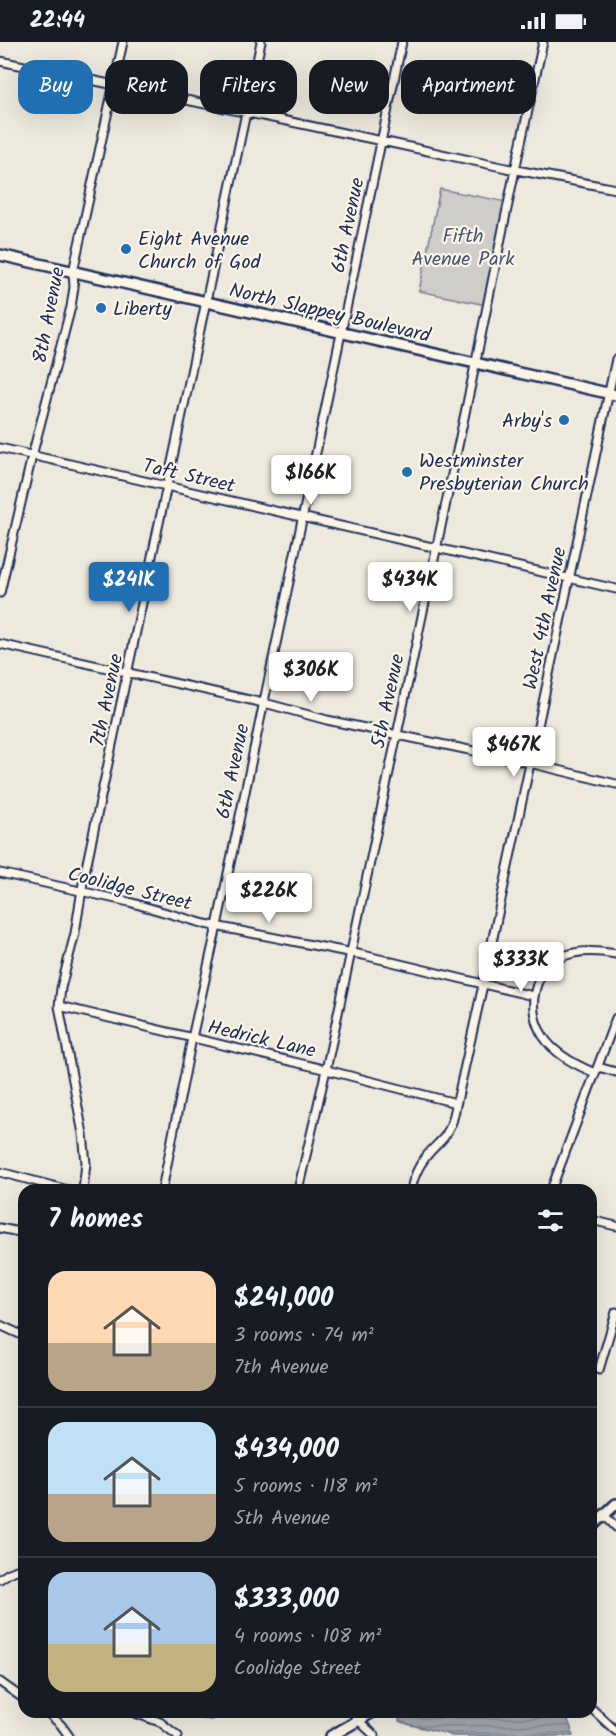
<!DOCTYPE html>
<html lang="en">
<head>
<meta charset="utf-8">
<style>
	body { margin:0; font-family:Kalam,sans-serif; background:#20242c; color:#f1f3f6; height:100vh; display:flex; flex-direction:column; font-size:22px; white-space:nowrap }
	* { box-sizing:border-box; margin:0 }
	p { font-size:20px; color:#9ea1a6 }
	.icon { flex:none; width:33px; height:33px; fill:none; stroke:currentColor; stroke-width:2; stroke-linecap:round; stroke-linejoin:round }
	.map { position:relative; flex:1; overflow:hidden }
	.details { position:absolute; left:18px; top:1142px; width:579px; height:534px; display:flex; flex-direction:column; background:#171b24; border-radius:18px; box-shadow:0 6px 24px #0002 }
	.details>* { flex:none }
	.top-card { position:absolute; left:18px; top:18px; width:580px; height:54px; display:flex; gap:12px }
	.price { position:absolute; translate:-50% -51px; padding:0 14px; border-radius:6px; background:#fff; color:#222; font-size:20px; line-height:39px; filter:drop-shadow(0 2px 3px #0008) }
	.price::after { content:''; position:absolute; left:50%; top:36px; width:18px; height:14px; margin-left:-9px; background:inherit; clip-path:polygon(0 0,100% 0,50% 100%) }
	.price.selected { background:#1f6fb2; color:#fff }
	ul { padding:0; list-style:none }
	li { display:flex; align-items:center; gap:18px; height:150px; padding:0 30px }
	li+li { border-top:2px solid #363941 }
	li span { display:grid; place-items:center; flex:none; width:168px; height:120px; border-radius:18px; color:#555 }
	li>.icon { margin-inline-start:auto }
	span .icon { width:72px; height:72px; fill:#fffc; stroke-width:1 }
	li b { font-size:26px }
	h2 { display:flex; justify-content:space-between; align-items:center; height:72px; padding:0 30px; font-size:26px }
	.tag { padding:0 21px; border-radius:18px; background:#171b24; box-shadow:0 6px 24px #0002; font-size:21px; line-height:54px }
	.tag.selected { background:#1f6fb2; color:#fff }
	.status { display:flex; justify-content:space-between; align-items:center; height:42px; padding:0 30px; background:#171b24; direction:ltr }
	.status svg { height:16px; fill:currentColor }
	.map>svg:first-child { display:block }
</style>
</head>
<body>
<div class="status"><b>22:44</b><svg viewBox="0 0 49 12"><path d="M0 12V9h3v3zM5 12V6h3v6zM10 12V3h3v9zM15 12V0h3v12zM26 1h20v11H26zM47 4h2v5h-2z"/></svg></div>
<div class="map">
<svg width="616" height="1694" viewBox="0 0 616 1694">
	<defs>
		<pattern id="water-rules" width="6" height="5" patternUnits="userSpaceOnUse" patternTransform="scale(1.5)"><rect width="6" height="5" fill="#a2a7af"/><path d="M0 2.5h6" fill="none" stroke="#838892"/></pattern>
	</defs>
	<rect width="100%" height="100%" fill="#eee9dd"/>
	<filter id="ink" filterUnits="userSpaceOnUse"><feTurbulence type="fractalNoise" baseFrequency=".0167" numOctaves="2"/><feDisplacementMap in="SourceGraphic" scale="12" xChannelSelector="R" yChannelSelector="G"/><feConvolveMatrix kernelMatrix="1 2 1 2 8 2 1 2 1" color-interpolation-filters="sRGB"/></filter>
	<g filter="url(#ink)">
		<path fill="#cfcdca" stroke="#757e94" stroke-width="1.5" d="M440 147 507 160 486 263 419 249Z"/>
		<path fill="url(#water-rules)" stroke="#6c778f" stroke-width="1.5" d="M171 1670H230L211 1678 180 1674Z
			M401 1670H560C568 1677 571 1683 573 1694H452C435 1687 416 1686 399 1679Z"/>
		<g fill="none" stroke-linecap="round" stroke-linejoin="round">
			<g stroke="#1b2f5e" stroke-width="11">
				<path id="minor" d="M0 19 382 99 506 126 616 147
					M0 406 616 547
					M0 551 32 414 71 265 74 245 73 230 123 0
					M0 602 272 663 327 678 521 719 616 742
					M0 831 129 860 205 882 363 913 533 954
					M59 964 315 1025 456 1061
					M598 1025 616 1030
					M595 1031C576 1023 554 1012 543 994 526 968 532 929 562 915 578 907 599 909 616 912
					M0 1130 68 1148
					M83 1148 86 1121 83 1092 59 964 61 946 75 891 84 835 261 0
					M162 1148 192 996 217 884 402 0
					M298 1148 326 1028 472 338 515 128 543 0
					M411 1148C413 1137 418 1125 425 1116 437 1100 446 1099 453 1077L481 952 616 317
					M551 1148 616 976
					M591 1178 616 1184
					M0 1186 24 1191
					M0 1283 24 1294
					M599 1328 616 1270
					M604 1473 616 1485
					M0 1537 9 1531 24 1525
					M0 1640 24 1657
					M591 1666 616 1689
					M47 1670 61 1683 69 1694
					M132 1670 160 1680 178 1694
					M353 1670 358 1678 375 1694"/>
			</g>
			<g stroke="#1b2f5e" stroke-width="14">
				<path id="major" d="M0 213 616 353
					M591 1485 616 1462
					M331 1694 373 1670"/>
			</g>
			<use href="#minor" stroke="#fcf5e5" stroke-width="7"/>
			<use href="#major" stroke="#fcf5e5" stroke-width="9"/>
		</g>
	</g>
	<g fill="#1f6fb2" stroke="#fcf5e5" stroke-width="2">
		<circle cx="126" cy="207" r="6"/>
		<circle cx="101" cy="266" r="6"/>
		<circle cx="564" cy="378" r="6"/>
		<circle cx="407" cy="430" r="6"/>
	</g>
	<g text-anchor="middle" stroke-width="4.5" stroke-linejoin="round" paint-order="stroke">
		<g font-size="20" fill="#1b2f5e" stroke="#fcf5e5">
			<text transform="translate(347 183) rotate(-78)" y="7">6th Avenue</text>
			<text transform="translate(330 270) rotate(13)" y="7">North Slappey Boulevard</text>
			<text transform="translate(48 273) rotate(-79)" y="7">8th Avenue</text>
			<text transform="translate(189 433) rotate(13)" y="7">Taft Street</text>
			<text transform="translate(544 576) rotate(-78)" y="7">West 4th Avenue</text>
			<text transform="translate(106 658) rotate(-78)" y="7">7th Avenue</text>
			<text transform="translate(387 659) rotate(-78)" y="7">5th Avenue</text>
			<text transform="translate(232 729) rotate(-78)" y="7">6th Avenue</text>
			<text transform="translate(130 846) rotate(14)" y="7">Coolidge Street</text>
			<text transform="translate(262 996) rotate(13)" y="7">Hedrick Lane</text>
		</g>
		<g font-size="20" fill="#485679" stroke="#fcf5e5">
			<text x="463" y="200">Fifth<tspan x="463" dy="23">Avenue Park</tspan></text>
		</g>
		<g font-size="20" fill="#1b2f5e" stroke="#fcf5e5" text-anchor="start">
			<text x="138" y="203">Eight Avenue<tspan x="138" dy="23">Church of God</tspan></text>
			<text x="113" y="273">Liberty</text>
			<text x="552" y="385" text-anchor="end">Arby's</text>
			<text x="419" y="425">Westminster<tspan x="419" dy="23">Presbyterian Church</tspan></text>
		</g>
	</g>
</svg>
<b class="price" style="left:311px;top:464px">$166K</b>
<b class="price selected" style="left:129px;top:571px">$241K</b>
<b class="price" style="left:410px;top:571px">$434K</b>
<b class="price" style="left:311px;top:661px">$306K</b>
<b class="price" style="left:514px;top:736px">$467K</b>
<b class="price" style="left:269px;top:882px">$226K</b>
<b class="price" style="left:521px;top:951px">$333K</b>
<div class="top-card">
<a class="tag selected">Buy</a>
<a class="tag">Rent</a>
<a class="tag">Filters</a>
<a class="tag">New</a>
<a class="tag">Apartment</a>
</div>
<section class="details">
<h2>7 homes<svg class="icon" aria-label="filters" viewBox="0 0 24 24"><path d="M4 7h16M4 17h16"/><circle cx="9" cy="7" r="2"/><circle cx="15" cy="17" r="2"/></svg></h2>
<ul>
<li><span style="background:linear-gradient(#ffd9b3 60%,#b9a48a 0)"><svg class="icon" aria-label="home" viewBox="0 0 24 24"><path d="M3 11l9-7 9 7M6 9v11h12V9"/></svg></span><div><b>$241,000</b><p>3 rooms · 74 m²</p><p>7th Avenue</p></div></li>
<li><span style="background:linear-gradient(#bfe0f5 60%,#b9a48a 0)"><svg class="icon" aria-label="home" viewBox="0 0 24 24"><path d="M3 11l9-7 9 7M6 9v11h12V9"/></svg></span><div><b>$434,000</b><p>5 rooms · 118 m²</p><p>5th Avenue</p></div></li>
<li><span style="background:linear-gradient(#a9c7e8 60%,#c2b280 0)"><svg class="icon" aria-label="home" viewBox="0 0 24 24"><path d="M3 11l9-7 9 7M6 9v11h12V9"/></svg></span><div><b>$333,000</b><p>4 rooms · 108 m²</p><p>Coolidge Street</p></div></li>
</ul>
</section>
</div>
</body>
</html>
